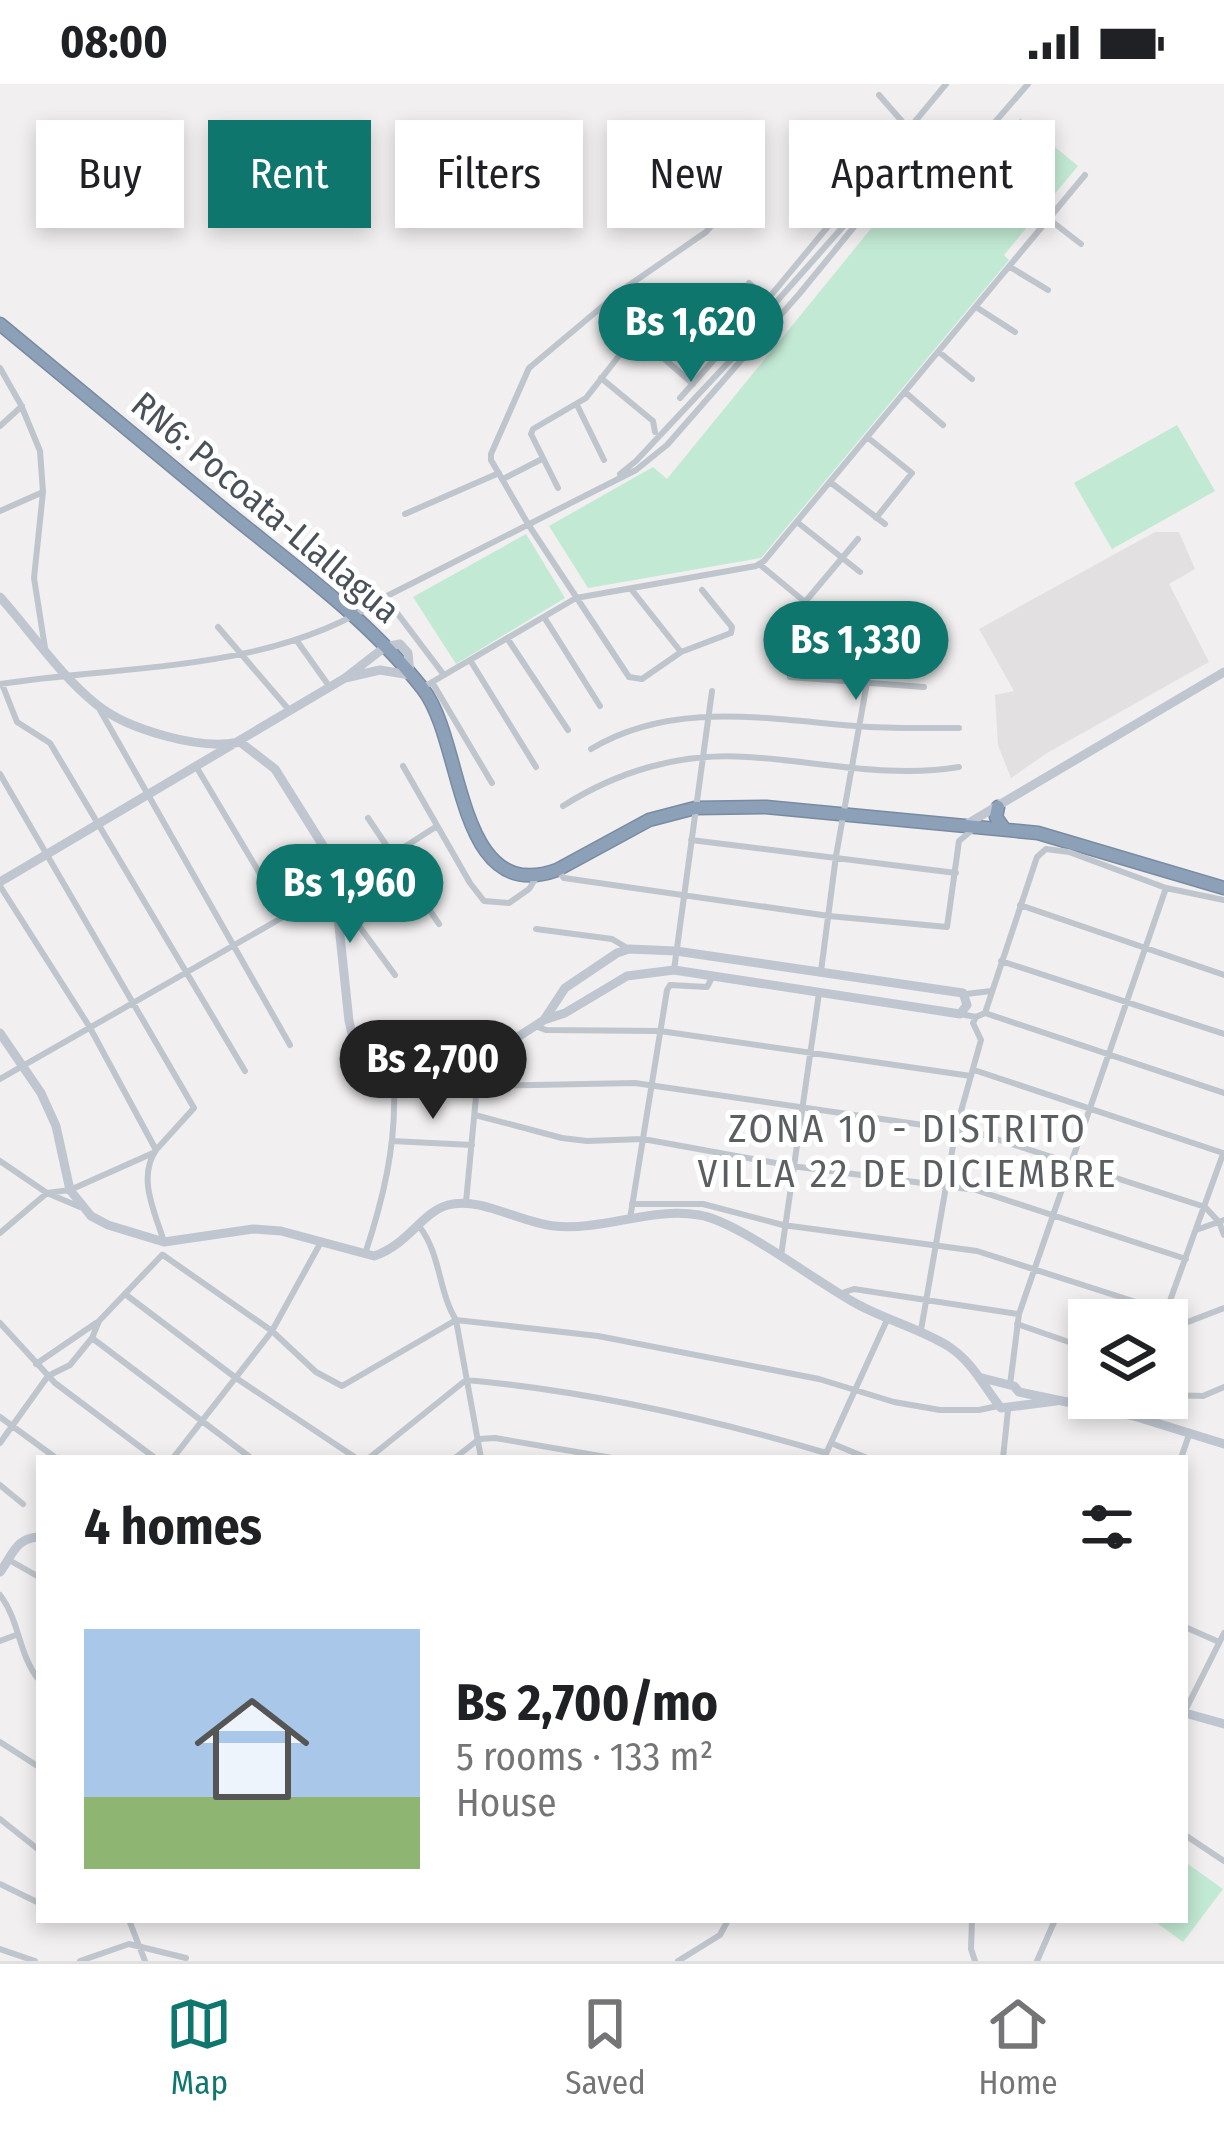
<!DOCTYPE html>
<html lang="en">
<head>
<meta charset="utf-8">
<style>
	body { margin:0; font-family:"Fira Sans Condensed",sans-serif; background:#f2f2f2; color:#202124; height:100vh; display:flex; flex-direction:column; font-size:45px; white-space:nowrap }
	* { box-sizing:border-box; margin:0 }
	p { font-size:39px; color:#757577 }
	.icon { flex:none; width:66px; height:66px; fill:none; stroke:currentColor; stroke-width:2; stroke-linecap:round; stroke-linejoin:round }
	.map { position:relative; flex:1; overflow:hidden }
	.drawer { position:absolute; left:36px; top:1371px; width:1152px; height:468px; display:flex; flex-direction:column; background:#fff; border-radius:0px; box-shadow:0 6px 18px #0003 }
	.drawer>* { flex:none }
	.top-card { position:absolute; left:36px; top:36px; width:1152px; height:108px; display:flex; gap:24px }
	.buttons { position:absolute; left:1068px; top:1215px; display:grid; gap:24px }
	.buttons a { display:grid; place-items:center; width:120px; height:120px; border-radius:0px; background:#fff; box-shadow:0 6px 18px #0003; font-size:60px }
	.price { position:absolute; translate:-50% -102px; padding:0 27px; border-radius:42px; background:#0f766e; color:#fff; font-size:39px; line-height:78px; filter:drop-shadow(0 3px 6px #0008) }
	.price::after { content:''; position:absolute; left:50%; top:72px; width:36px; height:27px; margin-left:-18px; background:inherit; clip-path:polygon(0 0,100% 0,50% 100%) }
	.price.active { background:#222; color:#fff }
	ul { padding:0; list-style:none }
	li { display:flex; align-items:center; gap:36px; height:300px; padding:0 48px }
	li span { display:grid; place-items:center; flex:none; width:336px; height:240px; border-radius:0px; color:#555 }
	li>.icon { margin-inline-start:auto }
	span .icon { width:144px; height:144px; fill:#fffc; stroke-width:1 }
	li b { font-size:51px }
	h2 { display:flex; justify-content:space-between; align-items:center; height:144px; padding:0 48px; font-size:51px }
	.tag { padding:0 42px; border-radius:0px; background:#fff; box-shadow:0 6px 18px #0003; font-size:42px; line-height:108px }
	.tag.active { background:#0f766e; color:#fff }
	.status { display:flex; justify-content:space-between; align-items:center; height:84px; padding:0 60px; background:#fff; direction:ltr }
	.status svg { height:33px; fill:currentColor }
	.tabs { display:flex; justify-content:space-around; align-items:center; height:168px; border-top:3px solid #e0e0e0; background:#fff; font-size:33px; color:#757577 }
	.tabs a { display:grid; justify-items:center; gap:6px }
	.tabs .active { color:#0f766e }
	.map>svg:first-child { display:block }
</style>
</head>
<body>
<div class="status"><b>08:00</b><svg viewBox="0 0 49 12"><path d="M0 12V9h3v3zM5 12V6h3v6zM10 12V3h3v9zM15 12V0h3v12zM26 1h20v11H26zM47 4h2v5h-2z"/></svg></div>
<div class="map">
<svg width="1224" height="1877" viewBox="0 0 1224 1877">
	<rect width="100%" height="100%" fill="#f1efef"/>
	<path fill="#e2e0e0" d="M1155 448H1179L1195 485 1169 500 1209 578 1047 669 1011 694 998 661 995 611 1014 607 979 545Z"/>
	<path fill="#c2e9d3" d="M1020 34 1078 82 1004 171 1009 176 761 474 588 504 549 442 653 383 667 395 909 98 963 139 945 123Z
		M1177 341 1215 407 1112 465 1074 399Z
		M526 450 565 514 456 580 413 513Z
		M1185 1778 1223 1805 1183 1858 1153 1836H1185Z"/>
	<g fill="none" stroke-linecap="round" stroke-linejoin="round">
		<g stroke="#788ba3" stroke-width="15">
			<path id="highway" d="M0 240C76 302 150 365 226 427 295 483 368 535 423 605 465 659 455 823 557 786L649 736 695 724 766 723 1038 749 1224 804
				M998 723 996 733 1003 743"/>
		</g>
		<path stroke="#bfc5cc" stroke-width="6" d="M879 11 907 43
			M812 105 839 128
			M1050 136 1081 160
			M1010 183 1048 206
			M749 199 769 215
			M610 218 636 250 693 300
			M976 223 1015 248
			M702 236 729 256
			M939 268 972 295
			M730 272 753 233 946 0
			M0 284 21 321 40 367 43 408 34 494 45 564
			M601 294 653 337 655 348
			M905 308 943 341
			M680 314 747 239
			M577 321 604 376
			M0 342 22 322
			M867 353 912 389 876 434
			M620 390 636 377 741 265 762 234 880 101 956 67 983 44
			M503 395 542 375
			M830 398 885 440
			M558 404 531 350 533 345 586 314 636 250
			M0 427 43 408
			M405 430 499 389
			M797 438 860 488
			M759 480 805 518 858 455
			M631 505 681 568
			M702 506 732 543 731 549 681 568 642 595 629 593 528 440 491 376V370L529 284 622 206 706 148 731 120
			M385 513 444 591
			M544 533 600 622
			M218 543 290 627
			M507 554 568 646
			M297 557 329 602
			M470 576 536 683
			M790 593 924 603
			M432 598 492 699
			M0 600C130 580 272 589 385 513L636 386 667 361 800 209 885 105 894 98 956 83 1028 0
			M2 600 17 638 50 659 245 987
			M422 604 576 514 756 482 764 477 1085 91
			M100 626 290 961
			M591 665C672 616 767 635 856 642 890 645 924 644 959 644
			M403 682 470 799 484 817 509 819 529 805 538 791
			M197 684 285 832
			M0 690 194 1024 156 1066
			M563 722C618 687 682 668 747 673 818 677 888 695 959 683
			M368 734 439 840
			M691 756 956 789
			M559 788 564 794 829 832 947 843 959 757 971 747
			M0 802 89 942 156 1066C137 1094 155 1128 164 1158
			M337 812 395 891
			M1020 821 1224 891
			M536 845 612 855 629 865
			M1001 877 1224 950
			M674 886 712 607
			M821 887 836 772 871 576
			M966 910 991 907
			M985 929 1037 773 1046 765 1069 768 1166 804 1224 816
			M960 930 976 933 985 929 1224 1009
			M535 942 546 946 660 947 971 992
			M974 986 1223 1069
			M0 995 285 832 334 798 392 771 437 742
			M477 1002 635 999 978 1049 1205 1123 1219 1138 1224 1151
			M475 1031 562 1054 587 1057 643 1055 792 1082 976 1106 1186 1175
			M392 1057 472 1061
			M0 1077 47 1109 80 1123
			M466 1118 477 1002 500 978 498 966
			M632 1120H703L783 1141 977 1167 1167 1228
			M630 1135 667 906 670 901 707 903 713 892
			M419 1142C441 1170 438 1207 456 1236L481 1374
			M1196 1146 1224 1136
			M0 1149 47 1109 70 1106 153 1069
			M365 1170C383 1116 396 1062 394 1005
			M163 1171 272 1247 316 1288 342 1302 456 1236 598 1252 819 1295 894 1318 940 1326H979L998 1322
			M781 1172 819 909
			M842 1209 854 1205 1018 1230
			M125 1210 236 1294 356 1374
			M1163 1236 1223 1070
			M0 1239 55 1299 155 1374
			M1017 1240 1089 1265
			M921 1246 956 1045 981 956 973 939 976 933
			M1167 1246 1224 1224
			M92 1254 251 1374
			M36 1280 96 1239
			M1010 1301 1019 1230 1166 804
			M1167 1311 1203 1312 1224 1303
			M1134 1332 1138 1314
			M0 1333 56 1374
			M0 1359 48 1292 70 1281 92 1254 99 1237 162 1171
			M831 1359 867 1374
			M173 1374 272 1247 321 1158
			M369 1374 466 1296C590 1307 708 1334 826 1369
			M455 1374 479 1355 495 1354 612 1374
			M824 1374 887 1236
			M1003 1374 1008 1326
			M1181 1374 1190 1348
			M0 1401 23 1420
			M9 1476 39 1493
			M0 1511C20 1537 18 1570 39 1596
			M1185 1543 1219 1558
			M0 1557 16 1551
			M1185 1627 1224 1549
			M0 1658 39 1683
			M0 1735 39 1766
			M1185 1751 1224 1777
			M0 1800 39 1819
			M129 1836 145 1877
			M972 1836 971 1865 975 1877
			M0 1865 35 1877
			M80 1877 129 1860 186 1874
			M678 1877 720 1851 728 1836
			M1037 1877 1055 1836"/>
		<path stroke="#bfc6d0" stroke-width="9" d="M0 513C31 548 60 591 96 620 126 645 201 667 240 658L275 685 332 776 349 937 359 978 369 995 379 1002 394 1005 445 991 498 966 544 936 565 929 627 892 674 886 960 930 967 921 963 909 676 867 629 865 617 869 565 904 544 936
			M967 740 1224 588
			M0 798 345 594 385 563 400 560 408 569 410 591 380 586 345 594
			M0 949 41 1009 56 1042 70 1106 91 1132 108 1141 164 1158 253 1145 281 1147 374 1172C409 1160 422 1128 448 1121 481 1112 520 1139 554 1142 603 1147 650 1123 699 1131 738 1137 816 1198 857 1220 886 1236 921 1245 948 1262 973 1278 984 1303 1001 1324L1056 1317
			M982 1294 1014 1302 1019 1308 1134 1332 1224 1360
			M0 1488C13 1471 15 1454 39 1453
			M1185 1629 1224 1640"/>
		<use href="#highway" stroke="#8ca0b7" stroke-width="12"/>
	</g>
	<g text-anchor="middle" stroke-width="10" stroke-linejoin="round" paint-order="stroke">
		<g font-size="36" fill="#495159" stroke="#fff">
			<text transform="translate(266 423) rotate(40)" y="13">RN6: Pocoata-Llallagua</text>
		</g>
		<g font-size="39" letter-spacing="3" fill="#5c5f62" stroke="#fff">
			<text x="908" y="1058">ZONA 10 - DISTRITO<tspan x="908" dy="45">VILLA 22 DE DICIEMBRE</tspan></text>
		</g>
	</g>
</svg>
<div class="buttons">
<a><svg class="icon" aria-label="layers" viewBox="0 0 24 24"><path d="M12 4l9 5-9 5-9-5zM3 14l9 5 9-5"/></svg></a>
</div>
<b class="price" style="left:691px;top:301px">Bs 1,620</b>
<b class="price" style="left:856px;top:619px">Bs 1,330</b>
<b class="price" style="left:350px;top:862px">Bs 1,960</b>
<b class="price active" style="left:433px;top:1038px">Bs 2,700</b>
<div class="top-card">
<a class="tag">Buy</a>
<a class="tag active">Rent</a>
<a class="tag">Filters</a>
<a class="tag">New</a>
<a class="tag">Apartment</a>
</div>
<section class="drawer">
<h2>4 homes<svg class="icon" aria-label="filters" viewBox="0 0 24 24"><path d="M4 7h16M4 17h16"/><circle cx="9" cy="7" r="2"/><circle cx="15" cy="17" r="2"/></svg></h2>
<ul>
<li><span style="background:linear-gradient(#a9c7e8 70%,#8fb573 0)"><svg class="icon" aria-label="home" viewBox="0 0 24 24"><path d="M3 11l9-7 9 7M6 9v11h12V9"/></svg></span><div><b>Bs 2,700/mo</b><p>5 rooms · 133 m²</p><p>House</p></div></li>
</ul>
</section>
</div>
<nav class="tabs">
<a class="active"><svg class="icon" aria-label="map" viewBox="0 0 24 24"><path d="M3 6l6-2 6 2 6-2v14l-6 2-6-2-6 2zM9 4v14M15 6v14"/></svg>Map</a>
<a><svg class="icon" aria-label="saved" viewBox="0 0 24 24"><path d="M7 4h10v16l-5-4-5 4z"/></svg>Saved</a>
<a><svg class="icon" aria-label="home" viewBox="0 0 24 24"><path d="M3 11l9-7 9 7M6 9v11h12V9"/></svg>Home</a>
</nav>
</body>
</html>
